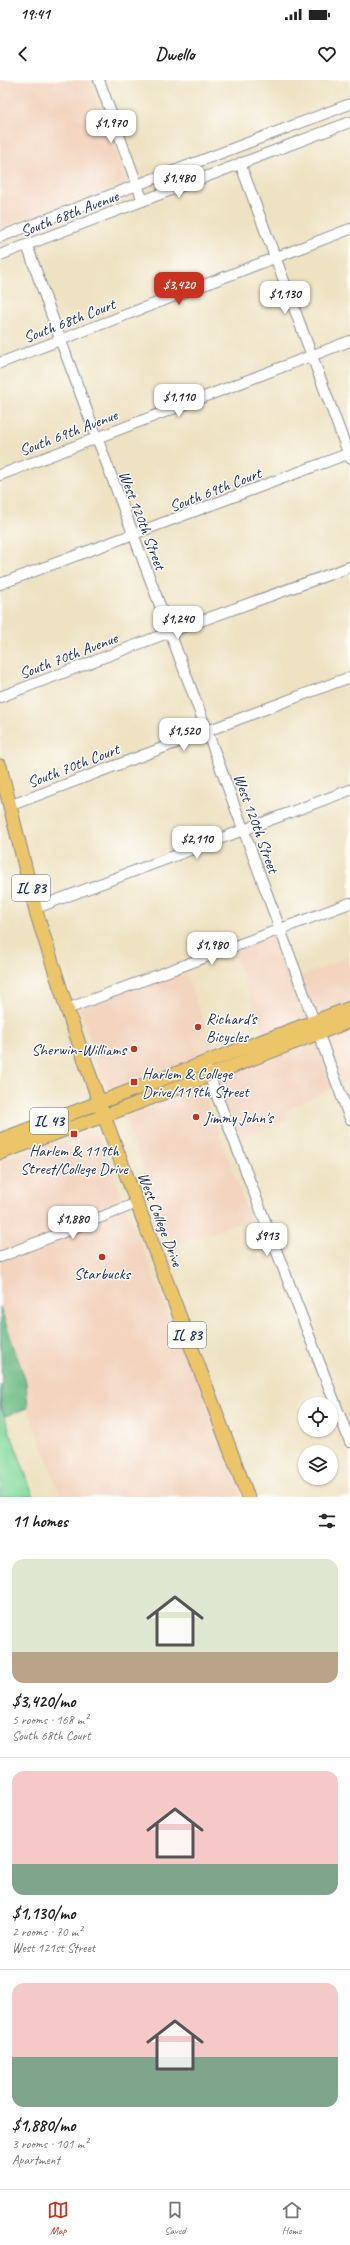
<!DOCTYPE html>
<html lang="en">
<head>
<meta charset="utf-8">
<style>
	body { margin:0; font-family:Caveat,sans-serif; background:#f6f6f6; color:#222; height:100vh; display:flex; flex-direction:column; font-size:15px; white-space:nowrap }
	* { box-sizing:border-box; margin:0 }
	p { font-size:13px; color:#767676 }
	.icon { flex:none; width:22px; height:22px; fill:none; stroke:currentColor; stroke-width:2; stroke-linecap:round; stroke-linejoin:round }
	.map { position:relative; height:1417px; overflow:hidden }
	.details { display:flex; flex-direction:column; background:#fff; flex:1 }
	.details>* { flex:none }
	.buttons { position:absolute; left:298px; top:1317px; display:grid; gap:8px }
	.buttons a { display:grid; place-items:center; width:40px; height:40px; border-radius:50%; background:#fff; box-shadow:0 1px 3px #0004; font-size:20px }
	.price { position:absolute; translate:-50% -34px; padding:0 9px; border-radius:8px; background:#fff; color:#222; font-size:13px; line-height:26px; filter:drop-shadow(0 1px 2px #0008) }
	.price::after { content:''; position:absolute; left:50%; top:24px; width:12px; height:9px; margin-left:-6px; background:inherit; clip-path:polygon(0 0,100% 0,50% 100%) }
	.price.selected { background:#c8321e; color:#fff }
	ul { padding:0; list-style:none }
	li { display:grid; align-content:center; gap:8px; height:212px; padding:0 12px }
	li+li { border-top:1px solid #e0e0e0 }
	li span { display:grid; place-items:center; height:124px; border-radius:12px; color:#555 }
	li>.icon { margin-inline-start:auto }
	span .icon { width:72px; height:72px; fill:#fffc; stroke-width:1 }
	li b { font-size:17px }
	h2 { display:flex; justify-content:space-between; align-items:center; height:48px; padding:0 12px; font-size:17px }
	.status { display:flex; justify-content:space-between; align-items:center; height:28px; padding:0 20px; background:#fff; direction:ltr }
	.status svg { height:11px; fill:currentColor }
	header { display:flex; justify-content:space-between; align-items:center; height:52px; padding:0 12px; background:#fff; font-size:18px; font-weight:600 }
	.menu { display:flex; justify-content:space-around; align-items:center; height:56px; border-top:1px solid #e0e0e0; background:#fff; font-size:11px; color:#767676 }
	.menu a { display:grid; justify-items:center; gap:2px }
	.menu .selected { color:#c8321e }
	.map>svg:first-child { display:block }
</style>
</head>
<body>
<div class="status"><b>19:41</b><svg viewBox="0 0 49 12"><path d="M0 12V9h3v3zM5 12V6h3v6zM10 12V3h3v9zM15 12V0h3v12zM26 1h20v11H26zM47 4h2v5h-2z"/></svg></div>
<header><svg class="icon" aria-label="back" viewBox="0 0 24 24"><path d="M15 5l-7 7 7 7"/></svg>Dwello<svg class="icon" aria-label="heart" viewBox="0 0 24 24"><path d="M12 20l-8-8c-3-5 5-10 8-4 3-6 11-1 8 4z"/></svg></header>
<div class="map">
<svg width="350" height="1417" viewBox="0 0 350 1417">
	<rect width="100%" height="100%" fill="#fdfcf7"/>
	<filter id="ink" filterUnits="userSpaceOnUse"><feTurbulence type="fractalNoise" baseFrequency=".025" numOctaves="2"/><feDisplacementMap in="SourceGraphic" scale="8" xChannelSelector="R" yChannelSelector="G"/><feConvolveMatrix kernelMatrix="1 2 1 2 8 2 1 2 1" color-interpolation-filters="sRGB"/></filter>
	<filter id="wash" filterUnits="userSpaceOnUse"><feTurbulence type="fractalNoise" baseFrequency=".012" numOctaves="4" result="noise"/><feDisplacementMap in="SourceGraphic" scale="16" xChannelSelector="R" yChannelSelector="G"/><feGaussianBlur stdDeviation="0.9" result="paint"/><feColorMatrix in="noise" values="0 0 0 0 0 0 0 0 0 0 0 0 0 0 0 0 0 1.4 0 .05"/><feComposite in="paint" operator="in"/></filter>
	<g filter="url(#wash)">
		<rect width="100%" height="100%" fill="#eee2c2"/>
		<path fill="#f3d4bf" d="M0 0H89L126 102 0 149Z
			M277 853 294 899 350 876V923L265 955 233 870Z
			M184 889 216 974 122 1009 109 1007 103 1000 80 928Z
			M350 948V999L284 1032 286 1040 238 1060 215 999Z
			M202 1008 250 1138 172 1167 124 1037Z
			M82 1049 95 1052 100 1060 173 1246 217 1347 242 1417H61L28 1329 26 1302 0 1227V1081Z"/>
		<path fill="#85db9e" stroke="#50857e" d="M0 1305 2 1317 0 1325 34 1417H0Z"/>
		<path fill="#6cbb85" stroke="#447572" d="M0 1227 26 1302 28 1328 5 1336 0 1325 2 1317Z"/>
	</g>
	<g filter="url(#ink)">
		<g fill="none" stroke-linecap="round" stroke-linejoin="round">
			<g stroke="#848890" stroke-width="12">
				<path id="minor" d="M99 0 143 121
					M240 83 350 378
					M0 157 350 24
					M27 165 60 259 207 651 350 1039
					M0 175 350 42
					M0 283 350 149
					M0 395 350 261
					M0 504 350 373
					M0 617 170 552 350 487
					M9 726 350 597
					M36 828 350 710
					M67 929 350 823
					M207 990 350 1362
					M0 1177 137 1123"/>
			</g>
			<g stroke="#848890" stroke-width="15">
				<path id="major" d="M0 686 37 835 67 929 104 1036 248 1417
					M0 1060 350 928
					M0 1073 104 1036 350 941"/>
			</g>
			<use href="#minor" stroke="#fff" stroke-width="10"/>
			<use href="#major" stroke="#edc569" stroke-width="13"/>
		</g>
	</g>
	<g fill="#c8321e" stroke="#fdfcf7" stroke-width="1.5">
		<circle cx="198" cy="947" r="4"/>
		<circle cx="134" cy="969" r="4"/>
		<rect x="130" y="998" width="8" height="8" rx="2"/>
		<circle cx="196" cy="1037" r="4"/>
		<rect x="70" y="1050" width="8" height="8" rx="2"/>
		<circle cx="102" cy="1177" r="4"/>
	</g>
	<g text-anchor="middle" stroke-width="3" stroke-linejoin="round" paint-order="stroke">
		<g fill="#fdfcf7" stroke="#5f6c8c" stroke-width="1">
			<rect x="12" y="795" width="38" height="26" rx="3"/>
			<rect x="30" y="1028" width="38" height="26" rx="3"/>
			<rect x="168" y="1242" width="38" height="26" rx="3"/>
		</g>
		<g font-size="15" font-weight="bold" fill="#1b2f5e">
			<text x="31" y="813">IL 83</text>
			<text x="49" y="1046">IL 43</text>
			<text x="187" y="1260">IL 83</text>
		</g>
		<g font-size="16" fill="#1b2f5e" stroke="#fdfcf7">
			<text transform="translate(69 133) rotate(-21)" y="6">South 68th Avenue</text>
			<text transform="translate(69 240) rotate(-21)" y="6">South 68th Court</text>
			<text transform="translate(68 352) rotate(-21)" y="6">South 69th Avenue</text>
			<text transform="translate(215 409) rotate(-21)" y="6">South 69th Court</text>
			<text transform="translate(143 440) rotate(69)" y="6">West 120th Street</text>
			<text transform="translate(68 575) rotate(-21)" y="6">South 70th Avenue</text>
			<text transform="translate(73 685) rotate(-21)" y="6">South 70th Court</text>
			<text transform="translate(257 743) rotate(70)" y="6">West 120th Street</text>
			<text transform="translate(161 1139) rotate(69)" y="6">West College Drive</text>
		</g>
		<g font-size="16" fill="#1b2f5e" stroke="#fdfcf7" text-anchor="start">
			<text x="206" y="944">Richard's<tspan x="206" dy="18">Bicycles</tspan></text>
			<text x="126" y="975" text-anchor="end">Sherwin-Williams</text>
			<text x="142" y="999">Harlem &amp; College<tspan x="142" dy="18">Drive/119th Street</tspan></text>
			<text x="204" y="1043">Jimmy John's</text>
			<text x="74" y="1076" text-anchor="middle">Harlem &amp; 119th<tspan x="74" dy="18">Street/College Drive</tspan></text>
			<text x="102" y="1199" text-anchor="middle">Starbucks</text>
		</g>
	</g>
</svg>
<div class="buttons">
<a><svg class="icon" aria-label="locate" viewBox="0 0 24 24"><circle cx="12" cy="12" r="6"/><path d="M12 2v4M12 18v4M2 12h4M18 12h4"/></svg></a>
<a><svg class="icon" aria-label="layers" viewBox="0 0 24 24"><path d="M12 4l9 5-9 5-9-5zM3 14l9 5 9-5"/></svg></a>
</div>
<b class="price" style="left:111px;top:64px">$1,970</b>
<b class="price" style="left:179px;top:119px">$1,480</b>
<b class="price selected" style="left:179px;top:226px">$3,420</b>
<b class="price" style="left:285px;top:235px">$1,130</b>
<b class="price" style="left:179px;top:338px">$1,110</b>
<b class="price" style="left:178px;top:560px">$1,240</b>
<b class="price" style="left:184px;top:672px">$1,520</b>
<b class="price" style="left:197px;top:780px">$2,110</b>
<b class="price" style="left:212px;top:886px">$1,980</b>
<b class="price" style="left:73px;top:1160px">$1,880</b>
<b class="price" style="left:267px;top:1177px">$913</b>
</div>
<section class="details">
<h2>11 homes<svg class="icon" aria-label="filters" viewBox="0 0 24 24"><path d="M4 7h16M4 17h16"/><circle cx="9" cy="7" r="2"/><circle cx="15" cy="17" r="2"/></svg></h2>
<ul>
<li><span style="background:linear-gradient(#dfe7d0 75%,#b9a48a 0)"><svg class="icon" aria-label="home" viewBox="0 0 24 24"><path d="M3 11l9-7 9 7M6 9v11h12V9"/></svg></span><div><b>$3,420/mo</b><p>5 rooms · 168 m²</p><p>South 68th Court</p></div></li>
<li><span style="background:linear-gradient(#f6c9c9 75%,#7fa58c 0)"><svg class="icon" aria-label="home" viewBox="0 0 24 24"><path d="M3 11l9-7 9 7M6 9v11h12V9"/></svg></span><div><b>$1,130/mo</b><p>2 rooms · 70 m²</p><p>West 121st Street</p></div></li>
<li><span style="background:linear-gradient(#f6c9c9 60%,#7fa58c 0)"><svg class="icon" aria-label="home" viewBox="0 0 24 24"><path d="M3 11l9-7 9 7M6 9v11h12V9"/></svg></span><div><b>$1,880/mo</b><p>3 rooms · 101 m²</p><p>Apartment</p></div></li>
</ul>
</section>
<nav class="menu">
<a class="selected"><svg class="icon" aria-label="map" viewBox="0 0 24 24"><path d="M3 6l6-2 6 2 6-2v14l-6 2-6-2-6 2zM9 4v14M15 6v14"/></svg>Map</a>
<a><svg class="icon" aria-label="saved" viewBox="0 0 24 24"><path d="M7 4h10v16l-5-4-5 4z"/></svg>Saved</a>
<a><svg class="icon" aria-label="home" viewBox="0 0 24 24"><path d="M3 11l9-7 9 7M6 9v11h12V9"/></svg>Home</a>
</nav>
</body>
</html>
